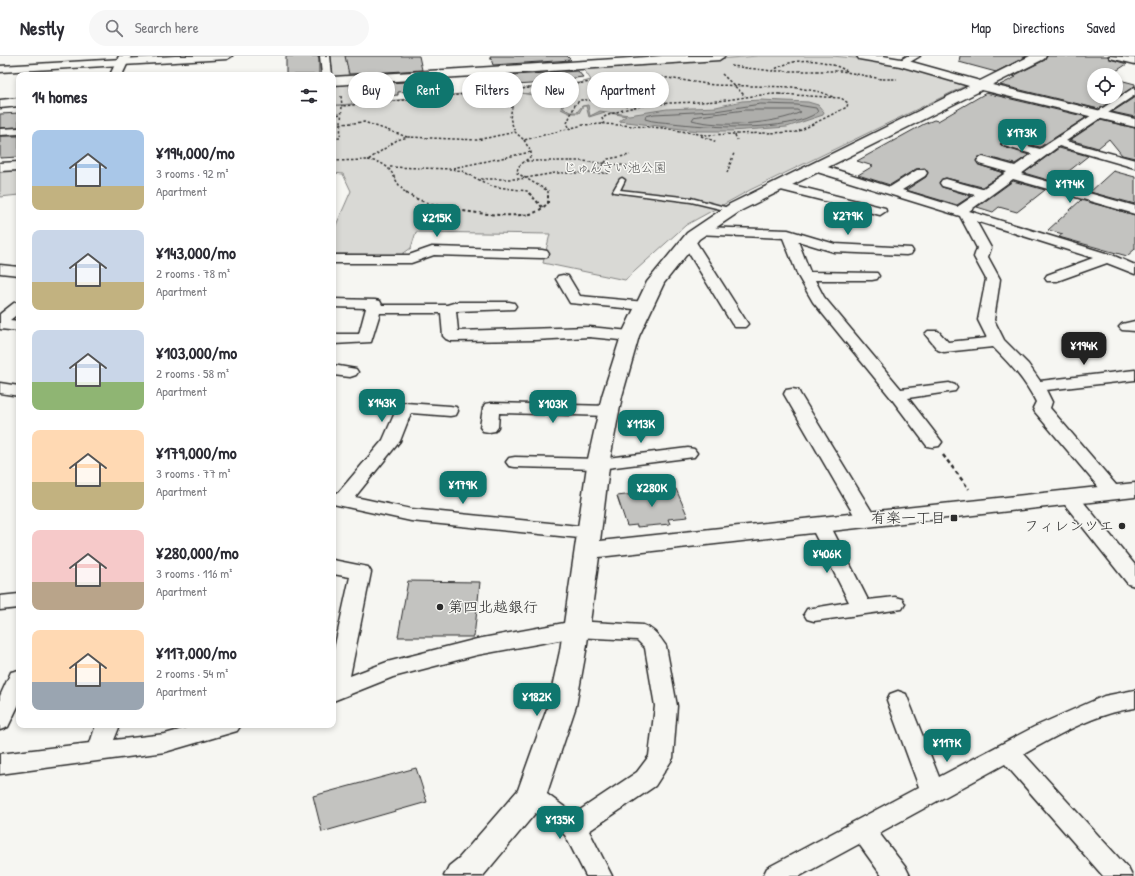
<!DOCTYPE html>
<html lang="en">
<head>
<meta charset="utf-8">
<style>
	body { margin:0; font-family:"Patrick Hand","Klee One",sans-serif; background:#f7f7f7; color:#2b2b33; height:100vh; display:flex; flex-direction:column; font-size:15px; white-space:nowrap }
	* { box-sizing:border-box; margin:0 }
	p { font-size:13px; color:#7c7c81 }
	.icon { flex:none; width:22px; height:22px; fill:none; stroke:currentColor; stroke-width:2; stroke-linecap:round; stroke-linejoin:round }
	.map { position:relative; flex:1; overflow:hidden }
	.side { position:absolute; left:16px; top:16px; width:320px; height:656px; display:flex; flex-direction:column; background:#fff; border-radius:8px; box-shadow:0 2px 6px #0003 }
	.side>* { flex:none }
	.banner { position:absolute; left:348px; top:16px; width:380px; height:36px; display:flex; gap:8px }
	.fabs { position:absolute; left:1087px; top:12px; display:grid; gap:8px }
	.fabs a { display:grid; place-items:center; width:36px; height:36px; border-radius:50%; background:#fff; box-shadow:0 2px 6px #0003; font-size:20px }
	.price { position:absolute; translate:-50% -34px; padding:0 9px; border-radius:8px; background:#0f766e; color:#fff; font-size:13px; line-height:26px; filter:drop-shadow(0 1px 2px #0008) }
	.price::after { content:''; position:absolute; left:50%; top:24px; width:12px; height:9px; margin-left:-6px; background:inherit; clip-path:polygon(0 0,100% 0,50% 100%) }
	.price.current { background:#222; color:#fff }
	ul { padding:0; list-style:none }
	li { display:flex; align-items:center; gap:12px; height:100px; padding:0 16px }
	li span { display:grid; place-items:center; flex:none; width:112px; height:80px; border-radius:8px; color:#555 }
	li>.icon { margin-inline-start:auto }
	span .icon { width:48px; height:48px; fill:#fffc; stroke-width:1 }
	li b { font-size:17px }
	h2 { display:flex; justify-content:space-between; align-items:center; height:48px; padding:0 16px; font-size:17px }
	.tag { padding:0 14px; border-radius:18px; background:#fff; box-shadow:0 2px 6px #0003; font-size:14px; line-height:36px }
	.tag.current { background:#0f766e; color:#fff }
	header { display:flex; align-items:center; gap:24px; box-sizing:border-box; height:56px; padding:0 20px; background:#fff; border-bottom:1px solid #e1e1e2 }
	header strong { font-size:19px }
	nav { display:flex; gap:22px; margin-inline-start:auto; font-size:14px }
	.search { width:280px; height:36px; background:#f7f7f7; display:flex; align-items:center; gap:10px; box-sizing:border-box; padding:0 14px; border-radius:22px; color:#7c7c81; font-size:15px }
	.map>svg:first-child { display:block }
</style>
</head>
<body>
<header>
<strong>Nestly</strong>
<div class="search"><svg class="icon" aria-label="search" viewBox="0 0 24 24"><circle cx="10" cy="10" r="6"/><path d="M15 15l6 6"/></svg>Search here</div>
<nav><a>Map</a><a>Directions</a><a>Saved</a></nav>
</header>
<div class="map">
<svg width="1135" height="820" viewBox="0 0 1135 820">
	<rect width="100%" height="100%" fill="#f6f6f2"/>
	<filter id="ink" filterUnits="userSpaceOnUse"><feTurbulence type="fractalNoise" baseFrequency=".025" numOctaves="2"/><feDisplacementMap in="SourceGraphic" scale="8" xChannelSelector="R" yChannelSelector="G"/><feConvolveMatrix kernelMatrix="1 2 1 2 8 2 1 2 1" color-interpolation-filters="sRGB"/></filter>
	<g filter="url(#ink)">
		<path fill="#d9d9d5" stroke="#828280" d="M331 0H346L352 48 334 49Z
			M759 0H831L856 2 898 10 962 27 965 30 750 134 686 169 625 224 543 207 550 178 416 176 411 192 401 199 333 198V176L351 135 343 118 333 117V50L579 27 591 24 583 12Z
			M19 112V139L0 141V114Z"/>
		<path fill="#aeaeab" stroke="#7a7a78" d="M520 37 538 39 537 43C547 47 555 39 565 41L563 52 570 56H577L582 50 588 49 590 60 600 55 629 59 667 53 716 51 742 45 761 44 808 46 818 49 824 56 823 59 787 71 731 75H698L619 65 626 60 605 56 589 61 586 50H583L579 57H569L561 53 563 41 547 45 535 43V39Z"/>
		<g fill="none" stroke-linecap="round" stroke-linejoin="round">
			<path stroke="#5f5f5e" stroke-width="1" d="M761 48 797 49 816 52 818 56C790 77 706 71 672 67 664 66 653 66 645 63L646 60 654 58 715 55Z
				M745 54H797L801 56C776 68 719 72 692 64L694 61Z"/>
		</g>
		<path fill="#c3c3c0" stroke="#2b2b2b" d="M286 0H319V19H286Z
			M345 0H419L422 14 349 18Z
			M490 0H567L571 4 493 9Z
			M960 0H1027L996 16 959 6Z
			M1047 0H1108L1110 3 1127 8 1113 17 1119 19 1116 21V19H1094V41H1116V23L1135 28V30L1099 53 1000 29 1016 21 1013 20 1045 4Z
			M578 15 583 21 545 26 546 27 500 30 497 20Z
			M424 25 426 34 398 36V39L380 40 379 37 354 39 352 29Z
			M986 37 1087 61 1040 91 1008 84 1003 85 1000 88 1004 91 1029 99 1015 108 983 100 979 101 976 104 979 109 1004 117 982 131 946 122 942 123 939 126 942 131 971 140 957 149 906 134 926 121 928 116 925 112 916 113 890 129 858 119 873 110 857 105 924 68 934 64 938 65Z
			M1135 41V61L1112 56Z
			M19 57V71L0 72V58Z
			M1100 64 1135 72V102L1122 99 1109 83 1098 92 1070 84Z
			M0 80H19V101L0 102Z
			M1059 92 1088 100 1055 126 1024 117Z
			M1113 115 1135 121V148L1090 136Z
			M1013 125 1045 134 1017 156 999 151 993 156 977 151Z
			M1081 144 1135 159V193L1127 200 1059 181 1063 178 1048 174Z
			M676 433 688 461 668 463 670 468 637 471V469L627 470 617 440Z
			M408 525 480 526 474 581H398Z
			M416 712 427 746 322 776 313 740Z"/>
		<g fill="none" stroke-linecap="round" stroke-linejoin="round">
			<g stroke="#2b2b2b" stroke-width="3">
				<path id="service" d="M622 122 625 124 620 134 691 142 736 154 733 156 691 146 614 136 613 135 620 123Z"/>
			</g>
			<g stroke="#2b2b2b" stroke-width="3">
				<path id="minor" d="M175 0H232L227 3 0 16V10Z
					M320 0H330L332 19H322Z
					M907 0H920L905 9H897L896 7Z
					M1109 0 1135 2V8L1110 2Z
					M1135 31V39L1066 85 1135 104V112L1059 90 1021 118 1135 150V158L1013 123 969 155 1112 199 1135 209V218L1107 207 1057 225H1047L1045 222 1047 219 1093 202 976 165 991 192 988 201 1000 223 994 264 1004 284 1028 308 1040 325 1135 314V324L1046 334 1052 346 1050 352 1122 436 1120 440 1113 442 1106 440 1035 356 1033 352 1036 346C1025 324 1010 308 993 291L944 296 938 294 925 278 928 275H938L948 286 987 282 978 264 986 223 974 201 977 192 960 160 814 115 812 112 818 108 890 131 917 114H925L927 117 925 120 902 134 957 151 975 139 942 130 940 127 942 124 946 123 982 133 1007 116 979 108 977 105 979 102 983 101 1015 110 1032 98 1004 90 1002 88 1004 86 1008 85 1040 93Z
					M19 72V78L0 79V73Z
					M19 106V114L0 115V107Z
					M781 126 885 152 886 155 880 159 777 133 775 130 777 127Z
					M701 171 788 174 835 188 911 192 913 195 911 198 906 199 834 196 798 185 810 216 877 217 879 220 877 223 872 224H815L824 241 901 333 949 327 955 329 957 332 955 335 908 342 942 386 939 390 933 391 927 390 891 342 813 246 798 220 783 182 696 178 694 175 696 172Z
					M689 182 694 183 696 186 748 268 745 271H735L732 268 682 186 684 183Z
					M432 191 542 194 547 195 549 198 547 201 542 202 434 199 411 207H333V199H409Z
					M0 209 19 211V219L0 217Z
					M563 219 568 220 580 240 645 246 650 247 652 250 650 253 645 254 570 247 556 223 558 220Z
					M333 243 375 244 380 245 382 249H447L457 246H509L514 247 516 250 514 253 456 255 458 275 589 271 630 275 635 277 638 280 635 283 630 285 589 281 535 284 451 285 446 283 443 280 441 257H380L371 286 333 288V278H359L366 252 333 251Z
					M19 246V257L10 264 19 265V275L0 273V258L14 247Z
					M1135 265V275L1122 274 1119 271 1122 268Z
					M333 309 356 313 358 316 356 319 350 321 333 319Z
					M0 327 19 330V340L0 337Z
					M792 333 798 334 800 338 877 464 874 468 867 470 860 468 857 464 784 338 786 334Z
					M405 347 450 350 456 351 458 355 456 359 450 360 411 357 400 385 355 441 411 453 589 471 596 473 599 477 596 481 589 483 411 465 333 448V436L338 437 383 384 397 352 399 348Z
					M491 347 609 350 615 351 617 355 615 359 609 360 499 357 498 371 495 375 489 376 483 375 480 371 483 352 485 348Z
					M688 392 694 393 697 397 694 401 599 413 515 411 509 410 506 406 509 402 515 401 599 403Z
					M1069 435 1076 437 1135 509V530L1128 528 1062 445 1060 441 1062 437Z
					M820 463 827 465 830 469 868 544 895 541 902 543 905 548 902 553 814 565 807 563 804 558 807 553 849 546 810 469 813 465Z
					M333 504 368 511 371 516 350 620 387 606 477 583 575 565 643 569C653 572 660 581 666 590L677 650 673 702 655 730 589 775 612 820H586L565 779 522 747 519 740 522 733 531 730 540 733 574 758 637 716 649 700 655 650 645 592 637 584 575 581 477 599 393 621 333 645V598L350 521 333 518Z
					M19 538V552L0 554V540Z
					M19 614V648L8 671 0 674V640L11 616Z
					M1135 634V652C1096 657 1058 679 1024 698L1128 812 1132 820H1103L1005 708 879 777 906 812 910 820H882L859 788 800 820H763L767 812 919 731 887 644 890 638 898 635 906 638 939 721 1034 671 1104 640Z
					M96 669H120L114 684 165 678 197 669H241L237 675 165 696 0 718V698L90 687Z"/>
			</g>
			<g stroke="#2b2b2b" stroke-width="3">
				<path id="tertiary" d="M119 0H131L122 19H110Z
					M662 0H725L719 4 333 29V21Z
					M857 0H883L901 3 980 25 1030 0H1046L1044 3 992 29 1135 63V71L982 34 742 154 699 183 664 227 639 280 622 340 610 403 600 485 1135 427V441L599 501 586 595 576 650 546 740 542 749 483 820H444L449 810 459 802 518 734 548 650 560 595 588 403 602 340 621 280 647 226 687 177 730 148 969 30 900 10 859 3Z
					M19 42V50L0 52V44Z"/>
			</g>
			<path stroke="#2b2b2b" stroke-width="1.5" stroke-dasharray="2.5 2" stroke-linecap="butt" d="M731 10 772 15H842L881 23H897
				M772 15C795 0 823 2 847 15
				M722 18 745 40
				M661 21 714 29 792 31 821 36 833 41
				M508 34 509 42 513 46 510 62 515 76
				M779 38 841 42 848 47 847 51 797 76 704 79 664 72 604 68 602 62C639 44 677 48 717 45 738 43 758 38 779 38Z
				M341 40 342 50
				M333 59 341 58
				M340 68 364 66 407 81
				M569 71 567 67 575 49 580 44H601L628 50
				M735 79 737 84
				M701 80 717 86
				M333 83 340 82 342 50 604 25
				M524 84 531 96V100L518 111 517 117 548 135V138
				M368 104C397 108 389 122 407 138
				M333 105 368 104 397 84 408 81 477 84 515 76 524 84 583 69 604 68
				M526 105H583L629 110
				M390 111 451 113 462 115 491 130 527 135 529 138
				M453 112 531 96
				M596 117 608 103 630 99
				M727 117 734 97
				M481 123H520L555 117H611"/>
			<path stroke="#2b2b2b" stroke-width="2" stroke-dasharray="3 2.5" stroke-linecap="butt" d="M406 137C427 153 504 163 530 158 536 157 541 153 546 149L548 148V137
				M529 137 543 152"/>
			<path stroke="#2b2b2b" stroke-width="2.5" stroke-dasharray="4 3" stroke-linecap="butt" d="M943 399 969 433"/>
			<use href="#service" fill="#f6f6f2" fill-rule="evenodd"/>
			<use href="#minor" fill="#f6f6f2" fill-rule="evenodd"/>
			<use href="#tertiary" fill="#f6f6f2" fill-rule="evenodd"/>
		</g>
	</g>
	<g fill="#2b2b2b" stroke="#f6f6f2" stroke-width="1.5">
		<rect x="950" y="458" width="8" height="8" rx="2"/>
		<circle cx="1122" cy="470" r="4"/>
		<circle cx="440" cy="551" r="4"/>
	</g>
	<g text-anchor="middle" stroke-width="3" stroke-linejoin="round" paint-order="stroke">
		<g font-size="13" fill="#565656" stroke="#f6f6f2">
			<text x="615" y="116">じゅんさい池公園</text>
		</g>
		<g font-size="15" fill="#2b2b2b" stroke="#f6f6f2" text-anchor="end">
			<text x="946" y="467">有楽一丁目</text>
			<text x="1114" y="475">フィレンツエ</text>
			<text x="448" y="556" text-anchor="start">第四北越銀行</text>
		</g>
	</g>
</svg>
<div class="fabs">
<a><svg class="icon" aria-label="locate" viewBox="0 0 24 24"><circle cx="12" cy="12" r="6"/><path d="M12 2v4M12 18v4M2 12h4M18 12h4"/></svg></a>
</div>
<b class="price" style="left:1022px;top:97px">¥173K</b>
<b class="price" style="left:1070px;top:148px">¥174K</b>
<b class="price" style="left:848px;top:180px">¥279K</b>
<b class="price" style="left:437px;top:182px">¥215K</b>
<b class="price current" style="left:1084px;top:310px">¥194K</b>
<b class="price" style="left:382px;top:367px">¥143K</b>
<b class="price" style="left:553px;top:368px">¥103K</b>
<b class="price" style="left:641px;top:388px">¥113K</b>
<b class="price" style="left:463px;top:449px">¥179K</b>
<b class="price" style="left:652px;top:452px">¥280K</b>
<b class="price" style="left:827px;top:518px">¥406K</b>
<b class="price" style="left:537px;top:661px">¥182K</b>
<b class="price" style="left:947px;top:707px">¥117K</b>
<b class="price" style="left:560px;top:784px">¥135K</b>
<div class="banner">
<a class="tag">Buy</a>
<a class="tag current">Rent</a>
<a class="tag">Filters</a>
<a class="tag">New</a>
<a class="tag">Apartment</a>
</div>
<section class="side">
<h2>14 homes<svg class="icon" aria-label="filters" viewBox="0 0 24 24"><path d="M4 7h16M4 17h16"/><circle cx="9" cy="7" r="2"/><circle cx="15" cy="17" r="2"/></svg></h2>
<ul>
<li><span style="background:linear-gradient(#a9c7e8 70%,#c2b280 0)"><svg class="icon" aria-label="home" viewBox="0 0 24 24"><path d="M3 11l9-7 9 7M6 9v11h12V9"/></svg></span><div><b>¥194,000/mo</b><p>3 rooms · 92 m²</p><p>Apartment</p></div></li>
<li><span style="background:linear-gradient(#c9d6e8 65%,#c2b280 0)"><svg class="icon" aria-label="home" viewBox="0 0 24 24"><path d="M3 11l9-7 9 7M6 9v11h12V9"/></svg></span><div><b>¥143,000/mo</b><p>2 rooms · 78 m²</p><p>Apartment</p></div></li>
<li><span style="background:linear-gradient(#c9d6e8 65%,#8fb573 0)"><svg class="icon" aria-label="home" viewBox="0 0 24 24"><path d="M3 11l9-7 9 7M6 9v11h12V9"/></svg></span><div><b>¥103,000/mo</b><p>2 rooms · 58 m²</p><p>Apartment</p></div></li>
<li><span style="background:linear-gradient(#ffd9b3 65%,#c2b280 0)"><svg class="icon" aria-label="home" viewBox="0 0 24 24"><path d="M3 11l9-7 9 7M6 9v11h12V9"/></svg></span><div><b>¥179,000/mo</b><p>3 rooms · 77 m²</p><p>Apartment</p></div></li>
<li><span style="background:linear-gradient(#f6c9c9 65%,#b9a48a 0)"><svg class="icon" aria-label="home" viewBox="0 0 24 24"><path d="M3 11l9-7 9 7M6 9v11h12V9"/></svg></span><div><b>¥280,000/mo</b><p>3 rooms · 116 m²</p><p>Apartment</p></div></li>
<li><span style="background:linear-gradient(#ffd9b3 65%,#9aa5b1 0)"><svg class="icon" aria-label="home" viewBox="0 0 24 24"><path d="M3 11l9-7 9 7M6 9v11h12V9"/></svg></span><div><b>¥117,000/mo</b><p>2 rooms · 54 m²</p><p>Apartment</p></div></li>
</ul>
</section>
</div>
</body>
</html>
